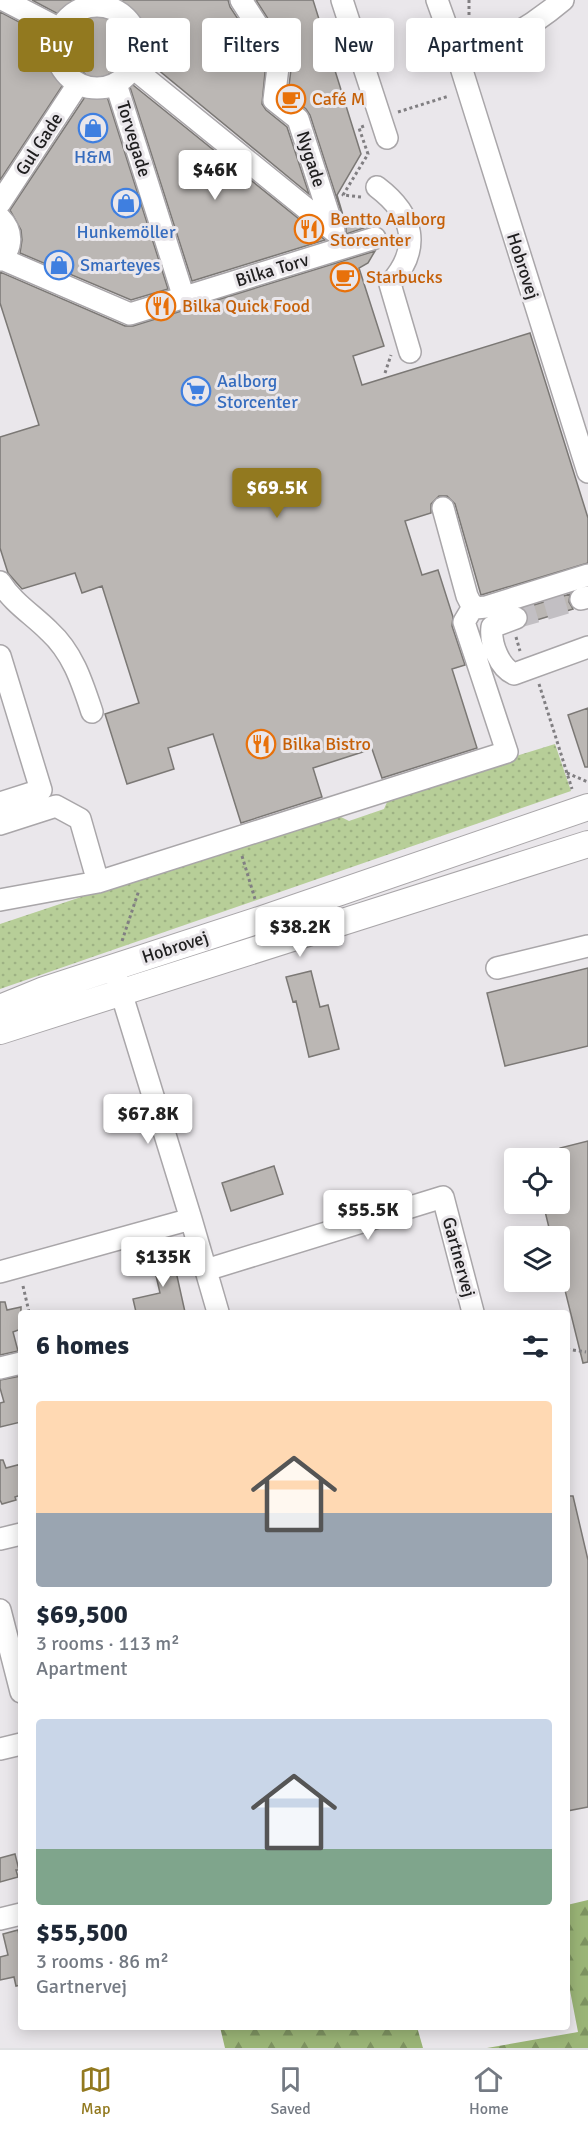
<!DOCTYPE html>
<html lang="en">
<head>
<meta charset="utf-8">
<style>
	body { margin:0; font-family:Signika,sans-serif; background:#f2f2f3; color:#1f2937; height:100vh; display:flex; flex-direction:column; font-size:22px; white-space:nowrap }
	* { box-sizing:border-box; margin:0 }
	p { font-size:20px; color:#747a83 }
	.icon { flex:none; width:33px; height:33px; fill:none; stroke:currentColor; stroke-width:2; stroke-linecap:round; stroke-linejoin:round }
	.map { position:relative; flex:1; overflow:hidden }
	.drawer { position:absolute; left:18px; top:1310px; width:552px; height:720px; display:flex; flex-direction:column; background:#fff; border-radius:6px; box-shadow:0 3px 15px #0003 }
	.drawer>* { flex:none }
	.guide { position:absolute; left:18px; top:18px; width:552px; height:54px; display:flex; gap:12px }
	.tools { position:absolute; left:504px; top:1148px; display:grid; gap:12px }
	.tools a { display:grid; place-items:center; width:66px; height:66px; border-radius:6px; background:#fff; box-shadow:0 3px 15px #0003; font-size:30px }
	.price { position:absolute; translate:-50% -51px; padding:0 14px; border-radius:6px; background:#fff; color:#222; font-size:20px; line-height:39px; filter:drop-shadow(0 2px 3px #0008) }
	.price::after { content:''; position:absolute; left:50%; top:36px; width:18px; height:14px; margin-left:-9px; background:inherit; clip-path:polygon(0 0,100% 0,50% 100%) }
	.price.current { background:#92791f; color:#fff }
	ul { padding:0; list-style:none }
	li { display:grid; align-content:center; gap:12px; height:318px; padding:0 18px }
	li span { display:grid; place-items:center; height:186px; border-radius:6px; color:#555 }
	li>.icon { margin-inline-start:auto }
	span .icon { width:108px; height:108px; fill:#fffc; stroke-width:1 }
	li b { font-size:26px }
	h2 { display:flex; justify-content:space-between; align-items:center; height:72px; padding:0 18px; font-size:26px }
	.pill { padding:0 21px; border-radius:6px; background:#fff; box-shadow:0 3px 15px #0003; font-size:21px; line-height:54px }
	.pill.current { background:#92791f; color:#fff }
	.tabs { display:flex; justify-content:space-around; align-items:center; height:84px; border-top:2px solid #e0e1e3; background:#fff; font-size:16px; color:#747a83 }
	.tabs a { display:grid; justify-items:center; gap:3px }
	.tabs .current { color:#92791f }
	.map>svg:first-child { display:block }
</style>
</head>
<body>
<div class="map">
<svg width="588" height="2048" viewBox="0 0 588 2048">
	<defs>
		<pattern id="grass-dots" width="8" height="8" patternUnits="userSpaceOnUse" patternTransform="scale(1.5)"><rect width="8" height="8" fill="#b7ce98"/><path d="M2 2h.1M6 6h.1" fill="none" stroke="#9db183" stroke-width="1.8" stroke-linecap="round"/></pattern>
		<pattern id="forest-firs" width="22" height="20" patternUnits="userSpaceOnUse" patternTransform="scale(1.5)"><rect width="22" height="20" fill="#9bb577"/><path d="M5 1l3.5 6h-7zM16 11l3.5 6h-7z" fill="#7e9361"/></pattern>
	</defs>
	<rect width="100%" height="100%" fill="#eae7eb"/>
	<path fill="url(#grass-dots)" d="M555 744 571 791 0 989V924L333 813 349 821 384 809 390 795Z"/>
	<path fill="url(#forest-firs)" d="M588 1900V2048H487L578 2032 567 1975V1905Z
		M220 2027H417L423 2048H225Z"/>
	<path fill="#bbb7b4" stroke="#7b7875" stroke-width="1.5" d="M32 0H228L230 7 266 62 262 104 266 110 287 127 309 194 140 55 132 53 122 59 120 66 121 73 113 72 106 76 104 87 168 289 131 300 20 253 22 240 21 230 10 210 89 91 91 84 89 78 84 73 78 71 68 77 0 180V12L55 41 66 40 71 35 73 29 71 23 66 18Z
		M256 0H313L361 154 337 195 345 222 354 221 367 227 346 234V227L310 115 306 109 288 94 292 61 290 53Z
		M128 81 325 240 192 281Z
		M375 251 368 263 359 268 384 346 353 356 362 385 530 333 588 518V563L481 595 455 504 447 496H439L431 504V513L405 521 422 575 438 570 453 617 452 626 465 665 452 669 477 748 382 778 372 749 313 768 322 797 241 823 213 734 168 748 174 769 127 784 105 714 139 703 102 586 82 593 75 573 22 589 8 573 0 548V437L39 425 0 303V272L125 326H133Z
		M570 594 569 602 573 609 527 623 528 614 524 608Z
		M588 708V767H585L568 715Z
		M588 968V1046L505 1066 487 993Z
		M311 971 320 1007 328 1005 339 1049 309 1057 296 1001 293 1002 286 977Z
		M588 1141V1362L583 1363 560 1270V1236H551L543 1203H560V1148Z
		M274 1166 283 1194 231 1211 222 1183Z
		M171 1249 185 1312H136L133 1299 160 1293 151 1254Z
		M0 1302H5L7 1310 21 1307V1329L13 1332 18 1351 0 1355Z
		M21 1376V1422L0 1427V1403L4 1402 0 1388V1380Z
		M0 1460H3L6 1468 21 1464V1495L15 1497 16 1500 2 1504 0 1500Z
		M567 1496H573L588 1560V1807L567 1811Z
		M15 1854 19 1870H16L18 1877 0 1882V1858Z
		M18 1930 21 1944V1985L16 1986 14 1977 0 1980V1957L8 1955 3 1934Z"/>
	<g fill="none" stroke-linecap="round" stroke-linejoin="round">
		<path stroke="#c2bfc3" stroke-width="21" stroke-dasharray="21 10" stroke-linecap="butt" d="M516 618 581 599"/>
		<g stroke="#a9a6a9" stroke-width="24">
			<path id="minor" d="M4 0 60 29
				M241 0 279 59 274 100 298 119 334 231
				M342 0 387 138
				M437 0 459 61 588 472
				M56 47a41 41 0 1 1 82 0a41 41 0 1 1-82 0Z
				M459 61C498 46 531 27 563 0
				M133 66V68L334 231
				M116 84 184 298
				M377 187C414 215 422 248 390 284L410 352
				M0 203 78 84
				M0 218C13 231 13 247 0 260
				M2 259 130 314 375 238
				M443 508 467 596 470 602 476 608 486 607 588 575
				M0 582C13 603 32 614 49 631 73 653 82 682 92 712
				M581 599 588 597
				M516 618 492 627C490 643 499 667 514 674L588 647
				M0 656 41 790 0 803
				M0 824 56 806 80 819 98 882
				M0 900 98 882 507 752 464 622 473 607
				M497 968 588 946
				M117 979 191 1219 218 1312
				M206 1270 443 1197 473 1312
				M0 1272 191 1219
				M0 1368 21 1363
				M0 1539 21 1534
				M0 1610 21 1692
				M0 1749 21 1744
				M0 1919 21 1914"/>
		</g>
		<g stroke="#a9a6a9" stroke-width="28">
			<path id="major" d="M0 1008 44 990 262 919 588 807
				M0 1031 588 844"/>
		</g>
		<path stroke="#817f82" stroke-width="3" stroke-dasharray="3 3" stroke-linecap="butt" d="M469 0V25L471 33
			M398 112 449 96
			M361 197 343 195 368 154 359 128 364 126
			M385 373 391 355
			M516 637 520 651
			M539 684 572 789
			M567 773 588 782
			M242 856 255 899
			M122 941 139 890
			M23 1286 29 1312
			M567 1349 586 1352"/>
		<use href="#minor" stroke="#fff" stroke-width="21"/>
		<use href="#major" stroke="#fff" stroke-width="26"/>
	</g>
	<defs>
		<g id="cafe-ring" transform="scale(1.5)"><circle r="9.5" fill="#eae7eb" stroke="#e8710a" stroke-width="1.5"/><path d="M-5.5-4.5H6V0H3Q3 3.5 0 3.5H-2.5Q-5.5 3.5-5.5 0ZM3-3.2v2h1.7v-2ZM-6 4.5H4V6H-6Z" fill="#e8710a"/></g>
		<g id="shop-ring" transform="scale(1.5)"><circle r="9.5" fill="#eae7eb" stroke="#3f7fe0" stroke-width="1.5"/><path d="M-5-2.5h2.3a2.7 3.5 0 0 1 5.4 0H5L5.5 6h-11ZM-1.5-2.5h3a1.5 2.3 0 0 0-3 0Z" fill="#3f7fe0"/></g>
		<g id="restaurant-ring" transform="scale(1.5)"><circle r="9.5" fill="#eae7eb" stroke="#e8710a" stroke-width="1.5"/><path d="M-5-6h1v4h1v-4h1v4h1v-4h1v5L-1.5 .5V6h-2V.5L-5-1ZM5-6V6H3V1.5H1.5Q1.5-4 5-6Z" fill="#e8710a"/></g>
		<g id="supermarket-ring" transform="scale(1.5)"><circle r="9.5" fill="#eae7eb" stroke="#3f7fe0" stroke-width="1.5"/><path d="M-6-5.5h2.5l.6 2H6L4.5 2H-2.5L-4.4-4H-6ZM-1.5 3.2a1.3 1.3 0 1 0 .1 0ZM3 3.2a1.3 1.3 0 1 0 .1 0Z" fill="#3f7fe0"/></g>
	</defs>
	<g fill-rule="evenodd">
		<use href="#cafe-ring" x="291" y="99"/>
		<use href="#shop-ring" x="93" y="128"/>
		<use href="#shop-ring" x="126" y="203"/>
		<use href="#restaurant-ring" x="309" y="229"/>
		<use href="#shop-ring" x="59" y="265"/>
		<use href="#cafe-ring" x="345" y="277"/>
		<use href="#restaurant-ring" x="161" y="306"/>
		<use href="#supermarket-ring" x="196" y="391"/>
		<use href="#restaurant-ring" x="261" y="744"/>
	</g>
	<g text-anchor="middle" stroke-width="6" stroke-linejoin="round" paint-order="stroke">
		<g font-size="18" fill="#c56008" stroke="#eae7eb" text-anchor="start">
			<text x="312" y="105">Café M</text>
			<text x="330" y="225">Bentto Aalborg<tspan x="330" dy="21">Storcenter</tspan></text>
			<text x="366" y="283">Starbucks</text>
			<text x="182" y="312">Bilka Quick Food</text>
			<text x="282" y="750">Bilka Bistro</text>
		</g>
		<g font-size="18" fill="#212021" stroke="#eae7eb">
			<text transform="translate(134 139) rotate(73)" y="6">Torvegade</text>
			<text transform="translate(39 144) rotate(-57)" y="6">Gul Gade</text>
			<text transform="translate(311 159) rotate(72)" y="6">Nygade</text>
			<text transform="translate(523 266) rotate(72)" y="6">Hobrovej</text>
			<text transform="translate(272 270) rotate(-17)" y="6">Bilka Torv</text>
			<text transform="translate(175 947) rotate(-18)" y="6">Hobrovej</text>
			<text transform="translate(459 1257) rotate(75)" y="6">Gartnervej</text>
		</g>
		<g font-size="18" fill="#366cbe" stroke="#eae7eb">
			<text x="93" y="163">H&amp;M</text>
			<text x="126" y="238">Hunkemöller</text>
			<text x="80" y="271" text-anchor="start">Smarteyes</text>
			<text x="217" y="387" text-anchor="start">Aalborg<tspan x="217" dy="21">Storcenter</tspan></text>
		</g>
	</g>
</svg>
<div class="tools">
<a><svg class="icon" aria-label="locate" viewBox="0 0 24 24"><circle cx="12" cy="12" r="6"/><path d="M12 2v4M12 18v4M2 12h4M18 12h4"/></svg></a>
<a><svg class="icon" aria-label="layers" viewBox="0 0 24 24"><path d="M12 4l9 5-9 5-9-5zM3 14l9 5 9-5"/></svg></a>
</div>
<b class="price" style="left:215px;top:201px">$46K</b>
<b class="price current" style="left:277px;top:519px">$69.5K</b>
<b class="price" style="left:300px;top:958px">$38.2K</b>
<b class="price" style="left:148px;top:1145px">$67.8K</b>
<b class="price" style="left:368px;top:1241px">$55.5K</b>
<b class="price" style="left:163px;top:1288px">$135K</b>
<div class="guide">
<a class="pill current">Buy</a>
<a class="pill">Rent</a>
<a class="pill">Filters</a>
<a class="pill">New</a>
<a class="pill">Apartment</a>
</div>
<section class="drawer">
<h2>6 homes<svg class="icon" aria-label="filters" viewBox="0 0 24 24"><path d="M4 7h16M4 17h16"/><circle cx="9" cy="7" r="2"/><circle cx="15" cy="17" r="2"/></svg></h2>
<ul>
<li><span style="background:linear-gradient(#ffd9b3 60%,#9aa5b1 0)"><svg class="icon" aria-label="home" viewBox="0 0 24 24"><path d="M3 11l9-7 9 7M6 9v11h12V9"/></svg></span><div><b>$69,500</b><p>3 rooms · 113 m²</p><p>Apartment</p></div></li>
<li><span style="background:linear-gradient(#c9d6e8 70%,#7fa58c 0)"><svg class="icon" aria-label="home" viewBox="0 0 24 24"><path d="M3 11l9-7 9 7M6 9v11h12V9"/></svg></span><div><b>$55,500</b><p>3 rooms · 86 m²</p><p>Gartnervej</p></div></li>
</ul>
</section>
</div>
<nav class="tabs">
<a class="current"><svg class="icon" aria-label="map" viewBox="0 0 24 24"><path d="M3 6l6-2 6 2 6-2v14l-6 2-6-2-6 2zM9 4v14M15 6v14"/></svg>Map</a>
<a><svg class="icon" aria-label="saved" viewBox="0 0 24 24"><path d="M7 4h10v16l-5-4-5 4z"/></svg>Saved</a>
<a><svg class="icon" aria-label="home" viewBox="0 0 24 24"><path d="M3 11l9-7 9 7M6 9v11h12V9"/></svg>Home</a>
</nav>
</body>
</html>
